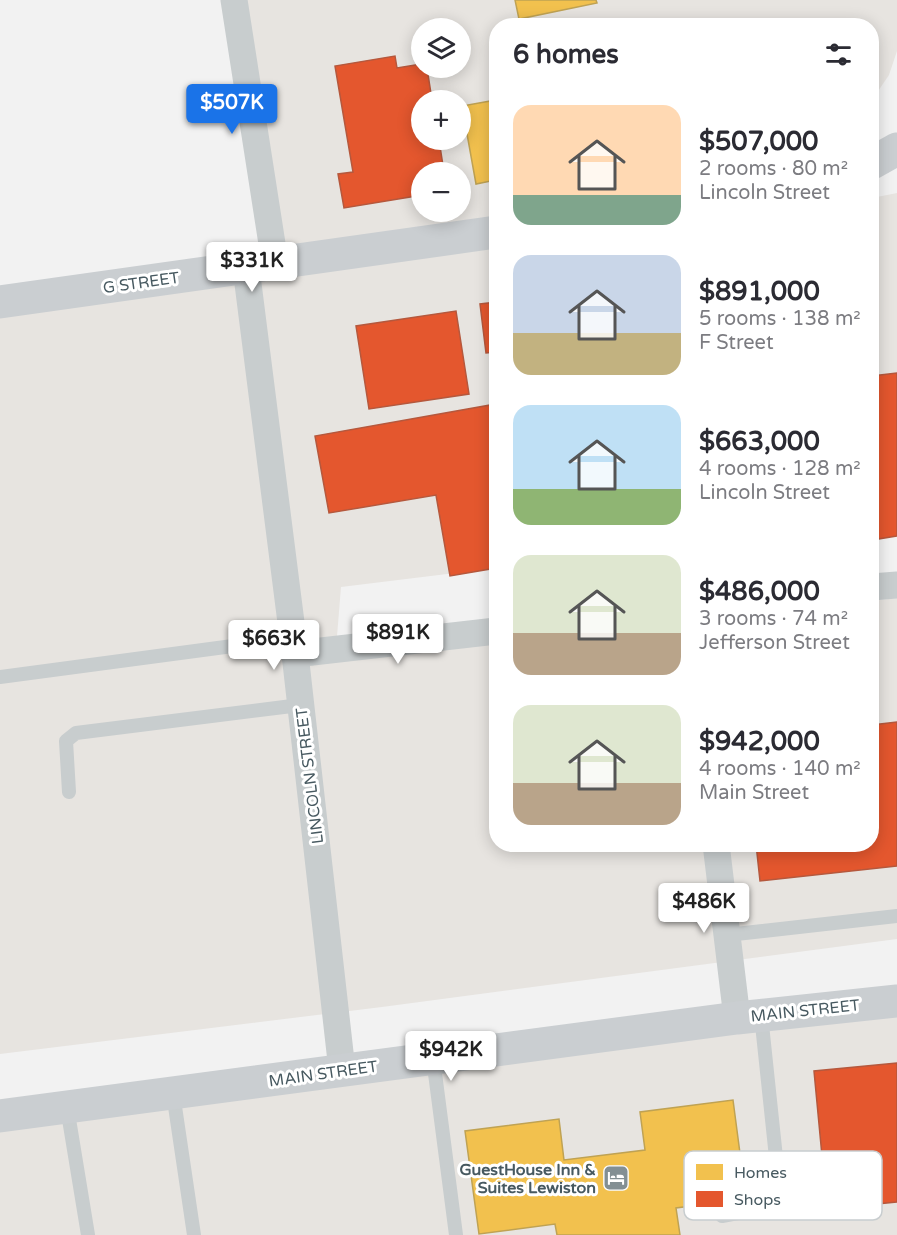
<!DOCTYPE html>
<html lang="en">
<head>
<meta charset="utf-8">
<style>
	body { margin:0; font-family:"Varela Round",sans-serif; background:#f7f7f7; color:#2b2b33; height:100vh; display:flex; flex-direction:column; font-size:22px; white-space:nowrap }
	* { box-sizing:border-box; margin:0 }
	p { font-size:20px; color:#7c7c81 }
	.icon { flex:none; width:33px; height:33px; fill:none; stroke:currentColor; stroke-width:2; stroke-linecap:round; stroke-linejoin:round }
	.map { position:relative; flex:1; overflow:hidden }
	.drawer { position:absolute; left:489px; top:18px; width:390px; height:834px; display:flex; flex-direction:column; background:#fff; border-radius:24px; box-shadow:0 3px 15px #0003 }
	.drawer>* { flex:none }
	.tools { position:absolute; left:411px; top:18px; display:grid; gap:12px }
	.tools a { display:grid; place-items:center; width:60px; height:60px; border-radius:50%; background:#fff; box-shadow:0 3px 15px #0003; font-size:30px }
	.price { position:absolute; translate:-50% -51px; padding:0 14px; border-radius:6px; background:#fff; color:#222; font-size:20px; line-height:39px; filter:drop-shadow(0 2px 3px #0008) }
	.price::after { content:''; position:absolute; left:50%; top:36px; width:18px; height:14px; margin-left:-9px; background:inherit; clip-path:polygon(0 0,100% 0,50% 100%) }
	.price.selected { background:#1a73e8; color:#fff }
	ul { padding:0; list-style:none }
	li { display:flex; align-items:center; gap:18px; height:150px; padding:0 24px }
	li span { display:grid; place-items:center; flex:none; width:168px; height:120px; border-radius:18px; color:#555 }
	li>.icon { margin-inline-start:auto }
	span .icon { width:72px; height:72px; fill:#fffc; stroke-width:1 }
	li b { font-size:26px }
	h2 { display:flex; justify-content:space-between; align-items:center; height:72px; padding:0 24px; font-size:26px }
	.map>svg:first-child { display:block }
</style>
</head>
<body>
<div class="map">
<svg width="897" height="1235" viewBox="0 0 897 1235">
	<rect width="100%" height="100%" fill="#f2f2f2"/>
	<path fill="#e7e4e0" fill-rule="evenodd" d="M234 0H897V51L889 75 872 100V26H496V568L341 587 335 661 496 644V844H872V601L897 598V939L382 1007 0 1054V299L275 263ZM422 28H460V68H422ZM422 100H460V140H422ZM422 172H460V212H422Z
		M897 193V518L872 521V198Z
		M897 1002V1235H0V1116Z"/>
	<path fill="#f2c14e" stroke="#bfa253" stroke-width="1.5" d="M515 0H596L597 3 519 19Z
		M496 100V180L476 184 462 106Z
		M733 1100 746 1199 676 1208 680 1235H557L555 1224 479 1234 465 1131 559 1119 564 1160 645 1150 640 1112Z"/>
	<path fill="#e4572e" stroke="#b5583d" stroke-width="1.5" d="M395 56 397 68 422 64V68H427L432 100H422V140H439L444 172H422V195L344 208 338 174 353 172 335 66Z
		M496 302V352L486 353 480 304Z
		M456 311 469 394 369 409 356 326Z
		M897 373V536L872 540V376Z
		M496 404V568L450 576 436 495 329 513 315 436Z
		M897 722V866L760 881 756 844H872V725Z
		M897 1063V1202L827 1209 814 1071Z"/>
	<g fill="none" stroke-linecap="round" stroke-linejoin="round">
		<path stroke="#c8cdce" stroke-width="14" d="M0 677 293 638
			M69 792 66 741 76 733 300 705
			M727 935 897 916
			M433 1058 456 1235
			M173 1093 194 1235
			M67 1107 88 1235
			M722 1216 781 1205 761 1015"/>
		<path stroke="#c8cdce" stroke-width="27" d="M234 0 275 263
			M246 268 295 654 342 1070
			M872 587 897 585
			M295 654 496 631
			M716 844 737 1018"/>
		<path stroke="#caced1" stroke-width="33" d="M872 163 897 149
			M0 302 496 232
			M0 1116 737 1018 897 1001"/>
	</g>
	<defs>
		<g id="hotel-square" transform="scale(1.35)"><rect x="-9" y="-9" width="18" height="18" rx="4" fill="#838f93" stroke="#fff"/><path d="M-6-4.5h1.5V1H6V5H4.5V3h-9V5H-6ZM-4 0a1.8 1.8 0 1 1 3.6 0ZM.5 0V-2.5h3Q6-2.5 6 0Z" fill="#fff"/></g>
	</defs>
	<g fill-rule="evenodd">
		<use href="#hotel-square" x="616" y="1178"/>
	</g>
	<g text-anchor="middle" stroke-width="6" stroke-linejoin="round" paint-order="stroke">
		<g font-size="16" fill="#475960" stroke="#fff">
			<text transform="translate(141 282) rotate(-8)" y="6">G STREET</text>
			<text transform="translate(309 776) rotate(-97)" y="6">LINCOLN STREET</text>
			<text transform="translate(805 1010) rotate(-6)" y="6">MAIN STREET</text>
			<text transform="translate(323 1073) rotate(-8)" y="6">MAIN STREET</text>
		</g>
		<g font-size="16" font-weight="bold" fill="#475960" stroke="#fff" text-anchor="end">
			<text x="596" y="1175">GuestHouse Inn &amp;<tspan x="596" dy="18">Suites Lewiston</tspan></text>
		</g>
	</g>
	<rect x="684" y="1151" width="198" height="69" rx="9" fill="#fff" stroke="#c8cdcf" stroke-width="1.5"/>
	<rect x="696" y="1164" width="27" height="16" fill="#f2c14e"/>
	<rect x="696" y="1191" width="27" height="16" fill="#e4572e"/>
	<g font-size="16" fill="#475960">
		<text x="734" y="1178">Homes</text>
		<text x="734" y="1205">Shops</text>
	</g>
</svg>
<div class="tools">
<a><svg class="icon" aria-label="layers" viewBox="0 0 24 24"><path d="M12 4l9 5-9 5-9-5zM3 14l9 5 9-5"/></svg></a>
<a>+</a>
<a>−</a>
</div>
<b class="price selected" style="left:232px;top:135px">$507K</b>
<b class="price" style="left:252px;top:293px">$331K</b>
<b class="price" style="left:398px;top:665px">$891K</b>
<b class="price" style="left:274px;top:671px">$663K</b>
<b class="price" style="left:704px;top:934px">$486K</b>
<b class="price" style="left:451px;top:1082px">$942K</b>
<section class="drawer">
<h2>6 homes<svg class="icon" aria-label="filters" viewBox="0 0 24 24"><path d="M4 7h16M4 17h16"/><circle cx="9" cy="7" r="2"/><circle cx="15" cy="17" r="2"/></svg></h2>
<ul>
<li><span style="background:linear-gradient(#ffd9b3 75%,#7fa58c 0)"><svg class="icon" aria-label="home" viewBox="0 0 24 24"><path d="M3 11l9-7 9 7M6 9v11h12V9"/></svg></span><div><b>$507,000</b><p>2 rooms · 80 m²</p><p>Lincoln Street</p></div></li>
<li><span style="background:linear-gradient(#c9d6e8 65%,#c2b280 0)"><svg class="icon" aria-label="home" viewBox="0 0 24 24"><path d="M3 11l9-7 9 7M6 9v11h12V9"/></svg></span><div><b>$891,000</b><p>5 rooms · 138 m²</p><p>F Street</p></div></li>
<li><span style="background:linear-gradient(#bfe0f5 70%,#8fb573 0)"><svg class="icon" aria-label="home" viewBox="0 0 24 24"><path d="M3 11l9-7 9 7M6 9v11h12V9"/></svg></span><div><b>$663,000</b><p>4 rooms · 128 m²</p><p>Lincoln Street</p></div></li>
<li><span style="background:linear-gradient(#dfe7d0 65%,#b9a48a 0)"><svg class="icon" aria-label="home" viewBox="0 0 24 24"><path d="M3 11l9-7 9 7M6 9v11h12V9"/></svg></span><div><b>$486,000</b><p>3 rooms · 74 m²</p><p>Jefferson Street</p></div></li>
<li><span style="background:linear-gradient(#dfe7d0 65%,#b9a48a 0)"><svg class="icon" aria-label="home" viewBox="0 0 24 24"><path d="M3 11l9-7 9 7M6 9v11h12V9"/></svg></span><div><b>$942,000</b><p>4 rooms · 140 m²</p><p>Main Street</p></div></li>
</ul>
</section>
</div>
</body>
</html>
